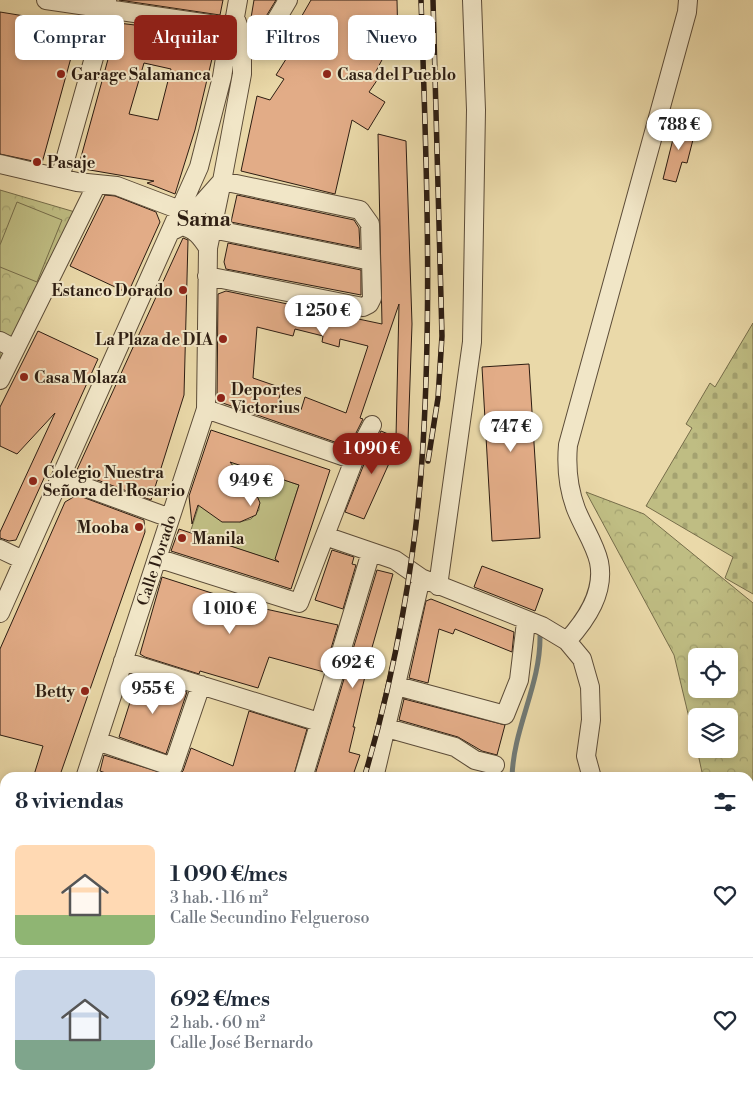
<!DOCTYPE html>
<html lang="es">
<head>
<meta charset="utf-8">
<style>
	body { margin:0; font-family:"Libre Bodoni",serif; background:#f2f2f3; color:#1f2937; height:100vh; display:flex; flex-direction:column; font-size:19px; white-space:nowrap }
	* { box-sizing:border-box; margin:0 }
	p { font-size:16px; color:#747a83 }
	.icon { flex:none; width:28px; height:28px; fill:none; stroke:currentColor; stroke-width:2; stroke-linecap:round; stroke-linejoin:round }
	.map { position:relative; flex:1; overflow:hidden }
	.drawer { position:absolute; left:0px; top:772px; width:754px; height:321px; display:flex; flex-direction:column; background:#fff; border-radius:15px 15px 0 0; box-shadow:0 2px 8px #0003 }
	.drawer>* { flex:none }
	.top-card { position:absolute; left:15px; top:15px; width:500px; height:45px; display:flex; gap:10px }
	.tools { position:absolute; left:688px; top:648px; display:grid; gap:10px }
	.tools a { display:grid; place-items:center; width:50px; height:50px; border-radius:8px; background:#fff; box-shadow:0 2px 8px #0003; font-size:25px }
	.price { position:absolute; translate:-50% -42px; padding:0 11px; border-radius:18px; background:#fff; color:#222; font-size:16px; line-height:32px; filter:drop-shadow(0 1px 2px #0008) }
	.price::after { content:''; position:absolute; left:50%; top:30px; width:15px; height:11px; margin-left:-8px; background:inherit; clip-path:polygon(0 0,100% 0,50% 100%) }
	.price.selected { background:#8f2418; color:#fff }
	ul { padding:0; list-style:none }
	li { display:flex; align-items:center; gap:15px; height:125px; padding:0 15px }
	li+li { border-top:1px solid #e0e1e3 }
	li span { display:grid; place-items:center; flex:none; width:140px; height:100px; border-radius:8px; color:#555 }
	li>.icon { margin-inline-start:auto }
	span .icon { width:60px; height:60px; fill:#fffc; stroke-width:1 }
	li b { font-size:21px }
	h2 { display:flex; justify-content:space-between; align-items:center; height:60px; padding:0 15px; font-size:21px }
	.pill { padding:0 18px; border-radius:8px; background:#fff; box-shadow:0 2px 8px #0003; font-size:18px; line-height:45px }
	.pill.selected { background:#8f2418; color:#fff }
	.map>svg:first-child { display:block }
</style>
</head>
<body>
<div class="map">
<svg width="753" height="1093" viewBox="0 0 753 1093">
	<defs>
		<pattern id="forest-crowns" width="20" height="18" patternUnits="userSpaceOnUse" patternTransform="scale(1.25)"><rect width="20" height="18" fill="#bfbd83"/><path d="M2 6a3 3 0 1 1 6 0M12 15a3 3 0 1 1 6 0" fill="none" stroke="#a4a270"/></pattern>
		<pattern id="cemetery-stones" width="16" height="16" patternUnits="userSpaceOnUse" patternTransform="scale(1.25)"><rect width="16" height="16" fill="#bfbd83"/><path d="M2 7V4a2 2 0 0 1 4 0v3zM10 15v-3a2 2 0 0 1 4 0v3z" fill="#a4a270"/></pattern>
	</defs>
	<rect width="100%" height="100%" fill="#ead9a9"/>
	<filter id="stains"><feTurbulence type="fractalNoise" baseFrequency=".004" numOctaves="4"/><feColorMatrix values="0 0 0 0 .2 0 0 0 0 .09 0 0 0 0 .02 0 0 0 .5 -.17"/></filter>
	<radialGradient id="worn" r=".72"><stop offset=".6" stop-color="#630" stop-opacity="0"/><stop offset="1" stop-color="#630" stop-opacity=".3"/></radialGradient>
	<path fill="url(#forest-crowns)" stroke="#766d4a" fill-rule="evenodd" d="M0 190 75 212 0 363Z
		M586 492 644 514 753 603V865H749V778L703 777 697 749H729V716H696V747L674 655ZM696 656H729V689H696Z"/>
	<path fill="url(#cemetery-stones)" stroke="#766d4a" d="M753 323V594L725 578 733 557 646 506 692 428 686 424 710 383 715 387Z"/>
	<path fill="#bfbd83" stroke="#766d4a" d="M17 202 62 220 37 282 0 267V245Z
		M214 456 299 485 275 561 190 533 200 502 240 522 251 519 259 510C262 491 227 469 214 456Z"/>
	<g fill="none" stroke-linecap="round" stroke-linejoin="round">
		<path stroke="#717974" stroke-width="5" d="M512 778C513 728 541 685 540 635
			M749 970H753"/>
	</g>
	<path fill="#e2ac87" stroke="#2d1d12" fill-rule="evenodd" d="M119 0H223L220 15Z
		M254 0H276L262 23 253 21V18H251Z
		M311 0H397L398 45 391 43 375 73 380 76 369 92 385 102 368 130 352 120 335 194 241 171 257 96 270 100 284 79 276 75 288 56 281 52Z
		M0 12 80 25 42 163 0 154Z
		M118 23 194 32 189 35 216 42 195 130 175 194 147 183 154 181 78 168ZM144 63 171 69 158 120 129 114Z
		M677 123 696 128 687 163 682 162 676 182 663 179Z
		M378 134 406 141 412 324 408 440 396 437 399 304 360 418 363 419 349 447 217 401 218 294 226 291 382 324ZM257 327 293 336 295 329 323 336 322 342 339 347 340 339 368 346 346 413 305 397 301 410 278 402 282 388 253 378Z
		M105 195 115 196 156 212 160 222 128 293 70 266Z
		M237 195 354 220 359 228 360 248 231 222Z
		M183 238 188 240 184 395 151 500 76 472Z
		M228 243 361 270V295L226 269 224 262Z
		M38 331 98 359 16 540 9 541 0 538V532L55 413 17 454 0 446V407Z
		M529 364 540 538 492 541 482 367Z
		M211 430 330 470 291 589 171 551 179 529 279 562 275 559 299 485 230 462 258 498 260 503 256 515 240 522H222L198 505 192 524 189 496Z
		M381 431 400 439 364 519 345 512 364 464Z
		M77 495 144 520 145 532 59 778H33L43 746 0 735V649L65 502Z
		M332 550 354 557 352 564 356 565 343 609 315 600Z
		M482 566 543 589 535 611 474 587Z
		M377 570 393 574 371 651 353 727H355L349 752 360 755 352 778H314Z
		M162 577 252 606 338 625 324 672 269 657 258 688 200 671 199 674 145 657 140 654Z
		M431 599 514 632 512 652 455 629 453 634 439 629 428 683 409 678 426 601Z
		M138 677 187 692 166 754 119 737Z
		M404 699 505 725 497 755 482 751 458 737 399 720Z
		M249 711 307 729 293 778H120L100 771 104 755 176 777 183 771 191 748 233 766Z"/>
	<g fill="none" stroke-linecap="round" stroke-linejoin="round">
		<g stroke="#5c4c38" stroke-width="20">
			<path id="minor" d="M46 0 230 27 251 41 266 39
				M259 49 288 0
				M0 164 77 182 117 186 180 210
				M60 178 108 8 107 0
				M182 226C195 229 201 237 208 248
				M212 229 371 261
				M174 230 182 226 222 181 242 74V36L235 17
				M0 341 15 349
				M0 380 97 184
				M206 409 354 460
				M60 478 170 518
				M325 536 395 560 421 578 542 626 567 641 582 659 590 687 591 720 586 756 592 778
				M0 549 23 560
				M157 558 299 603 354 460 372 425
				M438 586 472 342 476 110 472 0
				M0 613 199 167 222 77 230 27 235 17 238 0
				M567 641C587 619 605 592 599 562 595 544 583 527 576 509 568 488 566 468 568 445L687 12 688 0
				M123 661 319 722
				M397 686 505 715 519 680 526 622
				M387 728 455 747 475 760 495 765
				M97 741 173 767 201 685
				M85 778 206 409 208 248 222 181 360 210 370 224 372 298 369 304 363 307 207 276
				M303 778 371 552
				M374 778 421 578
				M0 837 5 841
				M0 873 5 870
				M749 906 753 907
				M0 1054 5 1055
				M446 1089 458 1093
				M38 1093 40 1089
				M91 1093 94 1089
				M174 1093 177 1089
				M602 1093 603 1089
				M684 1093 685 1089"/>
		</g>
		<use href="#minor" stroke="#f1e6c7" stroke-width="18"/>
		<g stroke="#2d1d12" stroke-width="5.5">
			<path id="rail" d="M428 461 438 398 442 336 433 0
				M364 778C395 675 417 552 423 445 432 297 426 148 421 0
				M234 1093 237 1089"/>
		</g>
		<use href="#rail" stroke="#f1e6c7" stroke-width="4" stroke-dasharray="11" stroke-linecap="butt"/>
	</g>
	<g fill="#8f2418" stroke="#f1e6c7" stroke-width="2">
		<circle cx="61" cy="74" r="5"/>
		<circle cx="327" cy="74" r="5"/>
		<circle cx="37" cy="162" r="5"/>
		<circle cx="183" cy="290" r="5"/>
		<circle cx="223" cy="339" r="5"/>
		<circle cx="24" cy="377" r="5"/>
		<circle cx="221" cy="398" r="5"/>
		<circle cx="33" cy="481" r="5"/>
		<circle cx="139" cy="527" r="5"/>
		<circle cx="182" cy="538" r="5"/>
		<circle cx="85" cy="691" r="5"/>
	</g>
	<g text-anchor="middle" stroke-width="4" stroke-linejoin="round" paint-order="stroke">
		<g font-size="16" font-weight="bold" fill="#2d1d12" stroke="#f1e6c7" text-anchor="start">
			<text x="71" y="80">Garage Salamanca</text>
			<text x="337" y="80">Casa del Pueblo</text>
			<text x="47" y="168">Pasaje</text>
			<text x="173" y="296" text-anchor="end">Estanco Dorado</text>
			<text x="213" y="345" text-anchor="end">La Plaza de DIA</text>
			<text x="34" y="383">Casa Molaza</text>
			<text x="231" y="395">Deportes<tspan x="231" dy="18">Victorius</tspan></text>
			<text x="43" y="478">Colegio Nuestra<tspan x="43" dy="18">Señora del Rosario</tspan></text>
			<text x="129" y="533" text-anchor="end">Mooba</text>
			<text x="192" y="544">Manila</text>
			<text x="75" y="697" text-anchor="end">Betty</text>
		</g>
		<g font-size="16" fill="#2d1d12" stroke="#f1e6c7">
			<text transform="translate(156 560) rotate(-72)" y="6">Calle Dorado</text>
		</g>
		<g font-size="21" font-weight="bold" fill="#2d1d12" stroke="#f1e6c7">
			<text x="204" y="226">Sama</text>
		</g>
	</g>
	<rect width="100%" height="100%" filter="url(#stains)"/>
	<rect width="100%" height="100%" fill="url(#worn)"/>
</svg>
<div class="tools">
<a><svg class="icon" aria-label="locate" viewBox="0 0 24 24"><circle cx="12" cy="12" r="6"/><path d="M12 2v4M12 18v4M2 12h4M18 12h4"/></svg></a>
<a><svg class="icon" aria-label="layers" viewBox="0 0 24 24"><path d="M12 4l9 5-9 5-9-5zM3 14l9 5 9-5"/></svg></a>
</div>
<b class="price" style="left:679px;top:151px">788 €</b>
<b class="price" style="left:323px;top:337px">1 250 €</b>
<b class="price" style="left:511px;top:453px">747 €</b>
<b class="price selected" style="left:372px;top:475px">1 090 €</b>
<b class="price" style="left:251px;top:507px">949 €</b>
<b class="price" style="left:230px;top:635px">1 010 €</b>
<b class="price" style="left:353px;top:689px">692 €</b>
<b class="price" style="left:153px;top:715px">955 €</b>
<div class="top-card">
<a class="pill">Comprar</a>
<a class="pill selected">Alquilar</a>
<a class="pill">Filtros</a>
<a class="pill">Nuevo</a>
</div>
<section class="drawer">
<h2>8 viviendas<svg class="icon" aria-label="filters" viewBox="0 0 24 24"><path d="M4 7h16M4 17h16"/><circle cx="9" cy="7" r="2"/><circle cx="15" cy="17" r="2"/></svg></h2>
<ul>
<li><span style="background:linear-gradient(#ffd9b3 70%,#8fb573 0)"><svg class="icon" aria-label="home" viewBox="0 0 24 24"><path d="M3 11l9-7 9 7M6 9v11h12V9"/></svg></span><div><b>1 090 €/mes</b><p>3 hab. · 116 m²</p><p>Calle Secundino Felgueroso</p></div><svg class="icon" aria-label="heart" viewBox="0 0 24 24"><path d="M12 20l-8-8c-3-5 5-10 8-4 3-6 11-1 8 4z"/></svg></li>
<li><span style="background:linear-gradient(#c9d6e8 70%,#7fa58c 0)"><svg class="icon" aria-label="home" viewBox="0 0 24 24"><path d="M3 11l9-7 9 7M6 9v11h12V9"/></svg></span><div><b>692 €/mes</b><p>2 hab. · 60 m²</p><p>Calle José Bernardo</p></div><svg class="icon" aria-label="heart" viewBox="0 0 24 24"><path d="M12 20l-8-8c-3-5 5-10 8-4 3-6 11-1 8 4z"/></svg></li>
</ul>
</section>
</div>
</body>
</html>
